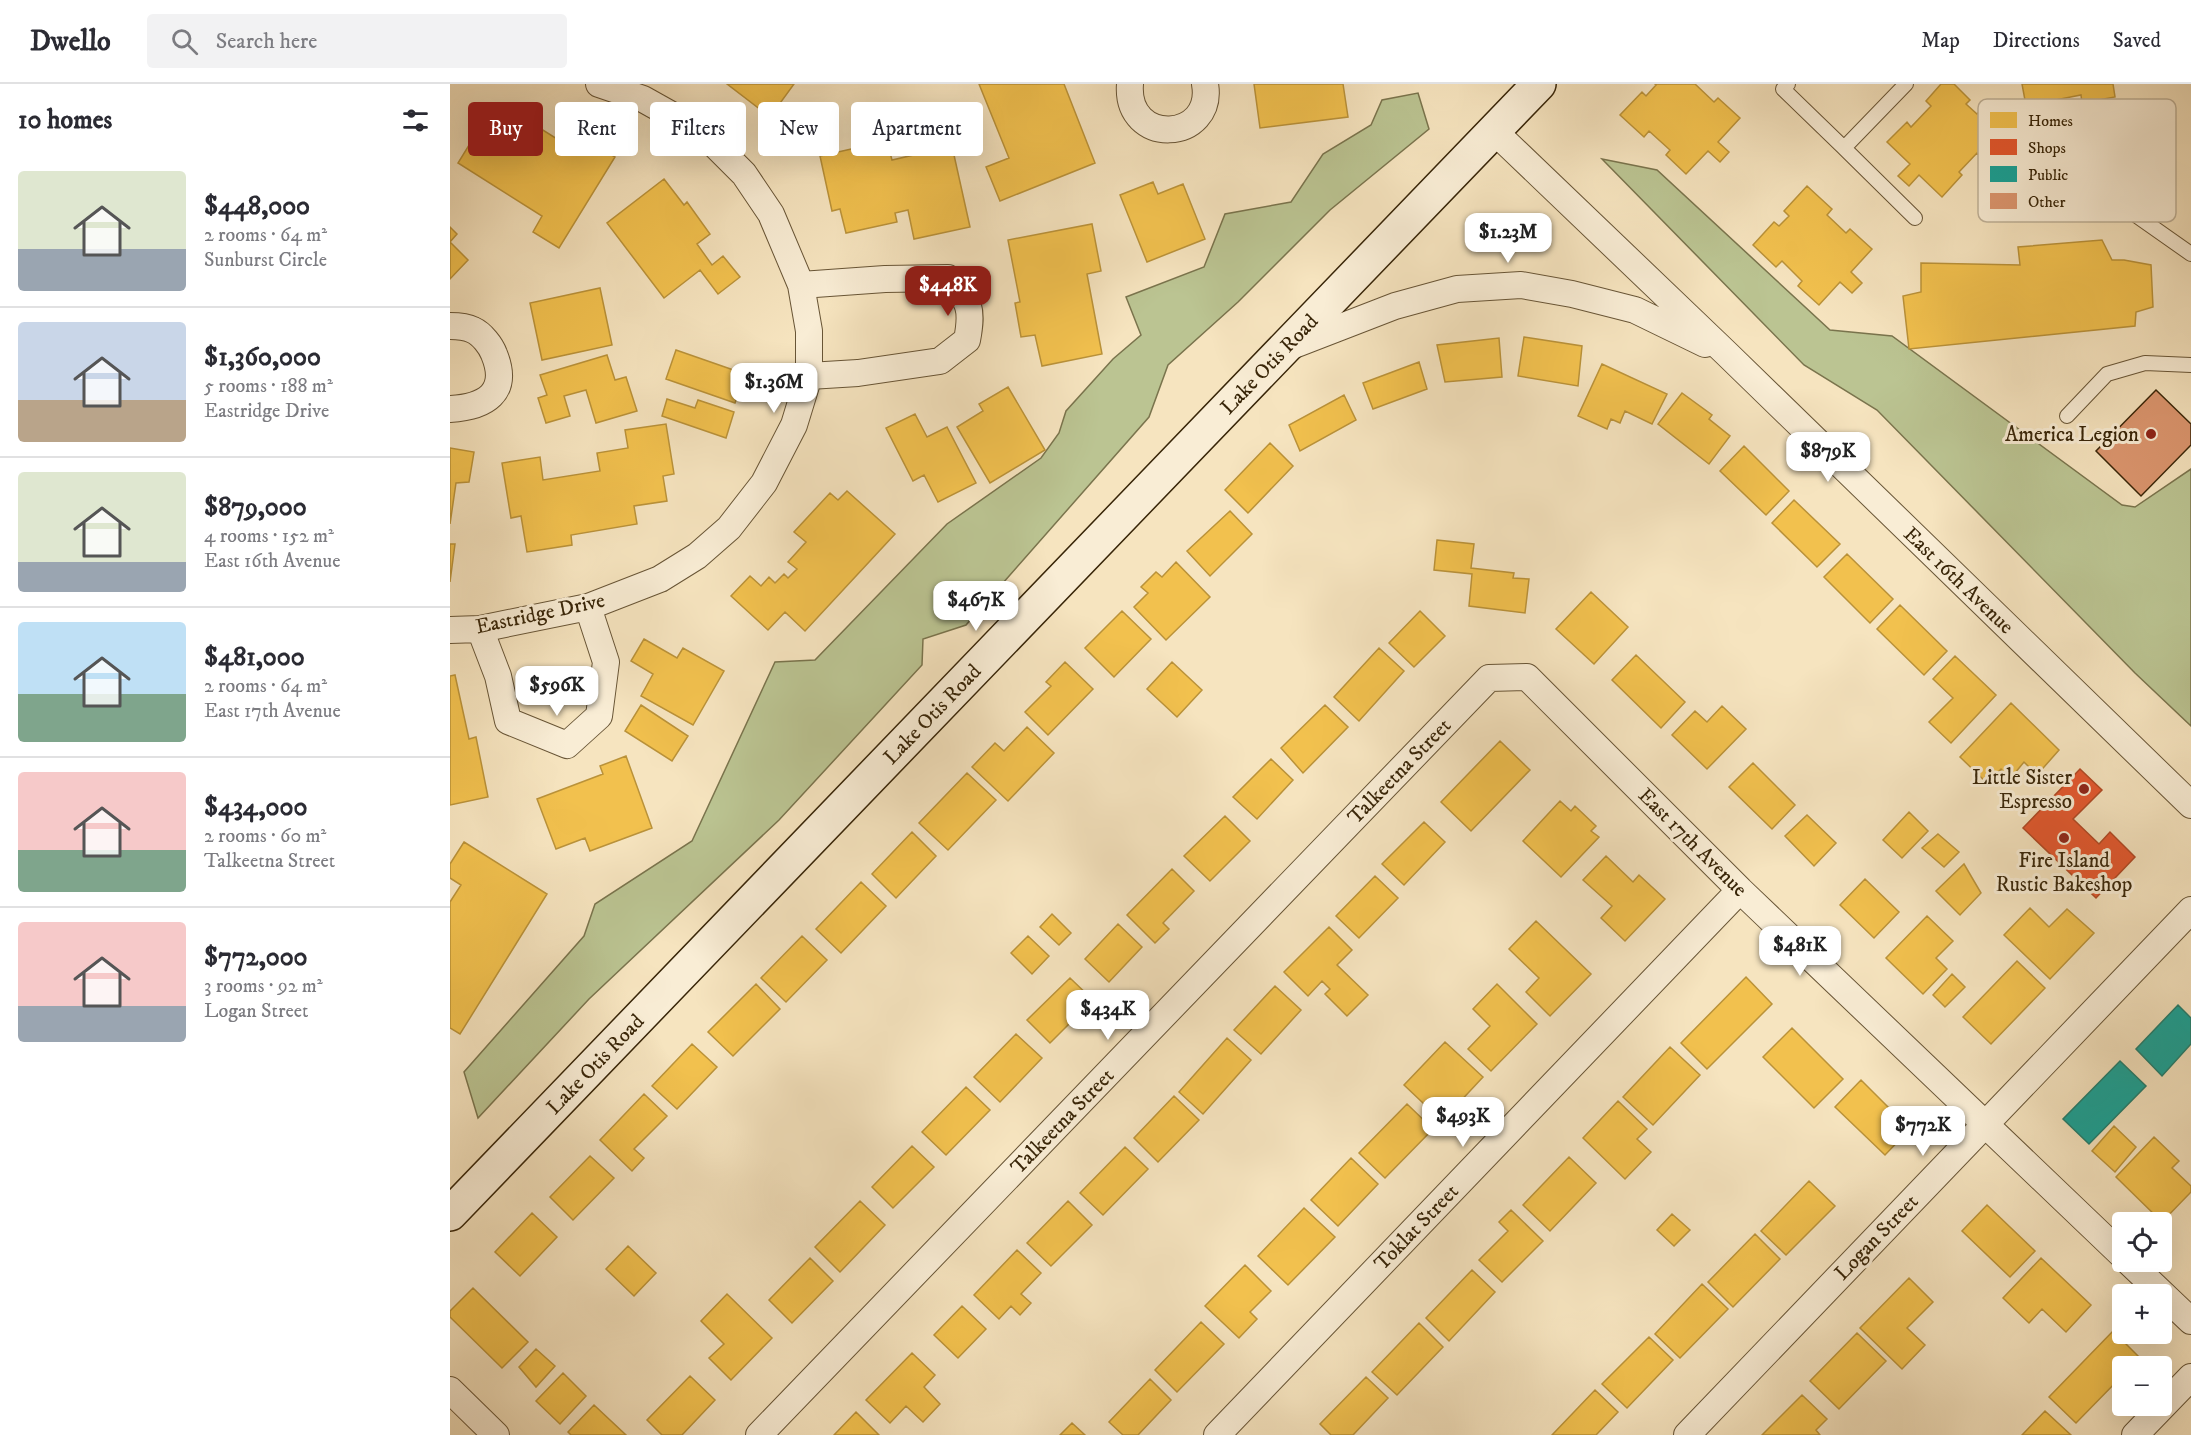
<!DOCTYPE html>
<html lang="en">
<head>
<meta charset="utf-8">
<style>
	body { margin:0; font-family:"IM FELL DW Pica",serif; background:#f2f2f3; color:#2b2b33; height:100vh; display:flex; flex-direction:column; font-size:22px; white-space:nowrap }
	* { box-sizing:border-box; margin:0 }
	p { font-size:20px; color:#7c7c81 }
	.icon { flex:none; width:33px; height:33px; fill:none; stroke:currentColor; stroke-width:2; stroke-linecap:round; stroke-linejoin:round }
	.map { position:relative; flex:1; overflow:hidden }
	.details { display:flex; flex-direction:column; background:#fff; width:450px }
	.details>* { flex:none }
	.banner { position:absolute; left:18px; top:18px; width:570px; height:54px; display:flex; gap:12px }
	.controls { position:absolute; left:1662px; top:1128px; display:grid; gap:12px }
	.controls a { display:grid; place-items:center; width:60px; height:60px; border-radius:6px; background:#fff; box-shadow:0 6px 24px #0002; font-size:30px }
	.price { position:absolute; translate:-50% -51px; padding:0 14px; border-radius:12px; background:#fff; color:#222; font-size:20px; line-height:39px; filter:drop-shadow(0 2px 3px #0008) }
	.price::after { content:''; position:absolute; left:50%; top:36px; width:18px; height:14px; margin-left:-9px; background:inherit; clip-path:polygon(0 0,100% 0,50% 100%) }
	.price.selected { background:#8f2418; color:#fff }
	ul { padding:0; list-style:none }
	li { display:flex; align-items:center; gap:18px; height:150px; padding:0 18px }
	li+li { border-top:2px solid #e1e1e2 }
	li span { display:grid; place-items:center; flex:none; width:168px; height:120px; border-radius:6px; color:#555 }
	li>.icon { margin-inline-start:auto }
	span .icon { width:72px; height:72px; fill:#fffc; stroke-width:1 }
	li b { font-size:26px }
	h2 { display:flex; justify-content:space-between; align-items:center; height:72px; padding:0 18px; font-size:26px }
	.chip { padding:0 21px; border-radius:6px; background:#fff; box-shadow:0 6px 24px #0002; font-size:21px; line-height:54px }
	.chip.selected { background:#8f2418; color:#fff }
	header { display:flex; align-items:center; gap:36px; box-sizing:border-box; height:84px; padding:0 30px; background:#fff; border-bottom:2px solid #e1e1e2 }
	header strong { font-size:28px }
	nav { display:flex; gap:33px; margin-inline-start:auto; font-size:21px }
	.search { width:420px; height:54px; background:#f2f2f3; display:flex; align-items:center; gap:15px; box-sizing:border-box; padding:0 21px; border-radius:6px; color:#7c7c81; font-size:22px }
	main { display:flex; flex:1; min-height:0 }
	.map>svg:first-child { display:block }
</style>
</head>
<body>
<header>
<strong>Dwello</strong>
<div class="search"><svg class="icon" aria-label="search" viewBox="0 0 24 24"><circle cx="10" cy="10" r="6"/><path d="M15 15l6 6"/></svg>Search here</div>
<nav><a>Map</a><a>Directions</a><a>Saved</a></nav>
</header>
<main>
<section class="details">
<h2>10 homes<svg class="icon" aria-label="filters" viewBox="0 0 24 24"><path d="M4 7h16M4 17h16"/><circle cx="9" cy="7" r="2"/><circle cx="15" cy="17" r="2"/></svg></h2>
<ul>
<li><span style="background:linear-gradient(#dfe7d0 65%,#9aa5b1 0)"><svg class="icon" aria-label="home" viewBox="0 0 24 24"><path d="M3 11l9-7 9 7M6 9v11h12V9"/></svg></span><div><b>$448,000</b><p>2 rooms · 64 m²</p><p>Sunburst Circle</p></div></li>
<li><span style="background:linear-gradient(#c9d6e8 65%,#b9a48a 0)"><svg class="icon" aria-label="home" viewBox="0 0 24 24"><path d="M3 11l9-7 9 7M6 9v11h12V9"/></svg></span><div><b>$1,360,000</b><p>5 rooms · 188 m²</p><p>Eastridge Drive</p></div></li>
<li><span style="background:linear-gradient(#dfe7d0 75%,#9aa5b1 0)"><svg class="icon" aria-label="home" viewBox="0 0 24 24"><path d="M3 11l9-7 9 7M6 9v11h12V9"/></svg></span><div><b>$879,000</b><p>4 rooms · 152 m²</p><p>East 16th Avenue</p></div></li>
<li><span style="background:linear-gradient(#bfe0f5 60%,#7fa58c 0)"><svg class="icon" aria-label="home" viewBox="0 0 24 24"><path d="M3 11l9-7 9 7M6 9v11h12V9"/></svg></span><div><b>$481,000</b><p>2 rooms · 64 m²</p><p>East 17th Avenue</p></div></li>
<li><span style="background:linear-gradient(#f6c9c9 65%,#7fa58c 0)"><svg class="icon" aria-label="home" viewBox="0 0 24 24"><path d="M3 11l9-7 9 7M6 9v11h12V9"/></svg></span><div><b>$434,000</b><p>2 rooms · 60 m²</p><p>Talkeetna Street</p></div></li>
<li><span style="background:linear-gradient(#f6c9c9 70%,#9aa5b1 0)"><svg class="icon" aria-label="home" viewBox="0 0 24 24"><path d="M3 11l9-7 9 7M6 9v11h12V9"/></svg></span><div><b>$772,000</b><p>3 rooms · 92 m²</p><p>Logan Street</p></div></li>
</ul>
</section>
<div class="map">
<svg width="1741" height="1351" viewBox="0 0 1741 1351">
	<rect width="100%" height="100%" fill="#f6e4bf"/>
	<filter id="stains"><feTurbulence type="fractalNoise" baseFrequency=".00333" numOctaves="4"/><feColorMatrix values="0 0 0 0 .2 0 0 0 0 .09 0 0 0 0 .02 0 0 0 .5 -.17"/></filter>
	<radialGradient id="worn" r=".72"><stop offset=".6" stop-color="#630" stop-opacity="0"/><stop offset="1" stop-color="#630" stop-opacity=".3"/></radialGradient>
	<path fill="#bbc492" stroke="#7a744d" stroke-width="1.5" d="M968 9 979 45 880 126 788 218 718 281 699 333 516 541 473 555 472 581 329 736 139 915 28 1034 14 988 134 852 145 820 242 757 325 578 365 576 497 440 591 374 609 349 616 327 663 275 691 251 676 213 754 183 775 130 841 118 873 70 921 41 932 16Z
		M1152 75 1207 86 1380 246 1442 252 1672 421 1685 423 1741 385V642L1685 589 1427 326 1354 281Z"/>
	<path fill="#f2c14e" stroke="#ba9239" stroke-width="1.5" d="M277 0H344L320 33Z
		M529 0H614L645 79 550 117 536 83 559 74Z
		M804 0H893L898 33 810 44Z
		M1205 0H1245L1264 18 1268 14 1290 34 1268 58 1279 68 1270 78 1258 67 1236 90 1216 71 1220 66 1199 47 1194 53 1170 31 1192 8 1196 12 1206 1Z
		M1491 0H1504L1520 16 1516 20 1527 30 1531 26 1556 50 1532 74 1527 69 1509 88 1512 91 1492 113 1469 91 1459 102 1448 92 1460 80 1437 58 1457 38 1461 43 1481 22 1476 17Z
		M1572 0H1663L1665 13 1632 19 1631 11 1605 16 1606 21 1577 27Z
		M56 23 123 65 132 52 165 73 109 164 83 148 92 132 8 79 32 40 42 46Z
		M437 57 442 76 502 62 520 143 464 155 458 126 445 129 447 138 396 149 390 125 382 127 370 72Z
		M214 95 234 121 237 118 260 150 247 160 262 181 273 172 290 193 268 210 250 186 214 214 157 139Z
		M703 98 708 110 733 100 755 155 697 178 670 111Z
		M1357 102 1382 125 1377 131 1396 149 1400 145 1422 165 1401 188 1412 199 1402 209 1390 198 1369 221 1348 202 1352 197 1332 177 1326 183 1303 161 1324 138 1329 142 1339 132 1334 127Z
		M642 140 651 187 637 190 652 270 592 282 585 251 571 253 565 219 570 218 558 156Z
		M0 143 7 150 0 158 18 176 0 195Z
		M1652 156 1662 176H1674L1701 181 1703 223 1686 228 1685 242 1459 265 1453 212 1471 208V179L1570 181 1568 163Z
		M150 204 162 261 92 276 80 219Z
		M1074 253 1132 262 1128 302 1068 292Z
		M1049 254 1052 293 995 298 987 261Z
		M226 266 295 290 285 319 216 295Z
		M157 271 165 296 176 293 187 327 146 339 136 306 114 312 120 332 96 339 88 314 97 311 90 291Z
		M969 278 977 305 923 325 913 299Z
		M1152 280 1217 310 1202 340 1175 327 1170 339 1161 335 1157 345 1128 332Z
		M558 303 595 366 540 399 507 343 533 327 529 320Z
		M1232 309 1262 331 1259 335 1280 352 1259 380 1208 340Z
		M894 311 906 336 850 367 839 341Z
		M217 315 245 324 248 316 284 328 276 354 212 332Z
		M465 330 477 353 497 343 526 399 488 418 474 391 463 397 436 344Z
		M216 340 224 390 213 392 217 417 184 422 187 440 121 451 122 461 77 468 71 432 61 434 52 379 90 373 93 396 150 387 147 369 178 364 175 346Z
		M820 359 843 382 798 429 775 406Z
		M1294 362 1339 407 1316 431 1270 387Z
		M0 364 24 368 19 398 6 399 0 440Z
		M397 407 445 450 355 547 335 528 318 546 281 512 300 492 311 502 319 493 325 499 334 490 338 494 347 485 338 478 356 458 344 448 380 409 388 416Z
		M1344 416 1390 460 1367 483 1322 439Z
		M780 427 802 450 760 492 737 467Z
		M987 456 1024 460 1021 484 1064 489 1063 494 1079 495 1075 529 1019 522 1022 490 984 486Z
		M0 460H5L0 498Z
		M1397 470 1443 515 1420 539 1374 493Z
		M726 478 760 513 716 556 684 523 698 509 691 503 706 488 712 493Z
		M1141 508 1178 543 1144 580 1106 545Z
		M1450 521 1497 567 1474 591 1427 545Z
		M672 527 701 555 664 593 635 564Z
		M970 527 995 552 964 583 939 559Z
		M194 555 227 574 233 564 274 587 243 641 191 612 203 590 181 577Z
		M929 564 954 587 909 637 884 613Z
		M1186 571 1235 618 1211 644 1162 596Z
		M1505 572 1546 611 1501 659 1479 638 1503 614 1483 595Z
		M615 578 643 605 598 651 575 628 601 602 596 598Z
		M722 578 752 606 727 633 697 605Z
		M5 591 19 655 26 653 38 713 0 721V592Z
		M1561 619 1609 666 1587 691 1574 678 1560 695 1551 685 1537 699 1510 673Z
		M191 621 238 652 222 677 175 647Z
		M875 621 898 643 853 689 831 664Z
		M1272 622 1296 645 1257 685 1222 651 1245 627 1257 638Z
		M577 643 604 669 558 717 522 683 545 659 554 667Z
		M1050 657 1080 686 1021 747 991 718Z
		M176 672 202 744 140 767 135 754 106 765 87 715 153 690 150 682Z
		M821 675 843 696 807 735 783 713Z
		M1303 679 1345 721 1322 745 1279 703Z
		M517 689 546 716 498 766 469 739Z
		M1110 717 1121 727 1125 722 1146 742 1141 747 1149 753 1111 793 1073 757Z
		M1459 728 1478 747 1452 774 1433 756Z
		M1357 731 1386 759 1364 782 1335 752Z
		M775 732 800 757 760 797 734 772Z
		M974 738 995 758 954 801 932 780Z
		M462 748 486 772 446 814 422 790Z
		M1488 750 1509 768 1494 783 1472 764Z
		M14 758 97 810 10 950 0 944V818L11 801 0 794V780Z
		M1156 772 1183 798 1189 791 1215 815 1175 857 1151 834 1162 822 1133 796Z
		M1514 780 1531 809 1510 831 1486 807Z
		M722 785 744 807 713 839 719 845 705 859 677 831Z
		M925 792 948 814 909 854 886 832Z
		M1415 795 1449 828 1424 854 1390 821Z
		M411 798 436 822 391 869 366 845Z
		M1580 824 1599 843 1617 825 1644 849 1600 895 1554 851Z
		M602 830 621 849 609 861 590 843Z
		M1477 832 1503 857 1486 874 1497 885 1473 910 1436 874Z
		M1086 837 1141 890 1100 932 1076 908 1089 894 1059 865Z
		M668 840 692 863 659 898 635 875Z
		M879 843 902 866 887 881 918 911 897 932 875 910 880 905 872 897 858 912 834 888Z
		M352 852 377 876 336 918 311 894Z
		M578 852 599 872 582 890 561 869Z
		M1567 877 1595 904 1541 960 1513 933Z
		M1502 890 1515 903 1495 923 1483 911Z
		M1296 893 1322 920 1257 985 1231 959Z
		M620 894 643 916 600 959 577 936Z
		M306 900 330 925 283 972 258 948Z
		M1047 900 1087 940 1041 987 1018 965 1040 942 1023 925Z
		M825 902 851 926 811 970 784 946Z
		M1342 944 1393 995 1364 1024 1313 973Z
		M566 950 592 974 550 1018 524 993Z
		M777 954 801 976 753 1030 729 1008Z
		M995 958 1033 993 992 1037 954 1001Z
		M242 960 267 983 227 1025 202 1002Z
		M1220 963 1250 991 1203 1041 1173 1013Z
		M1411 996 1460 1045 1435 1071 1385 1023Z
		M516 1003 540 1026 496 1071 472 1048Z
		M194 1010 217 1032 184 1065 194 1074 182 1087 150 1056Z
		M724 1012 749 1036 708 1078 684 1054Z
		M1168 1017 1197 1045 1187 1055 1201 1068 1175 1095 1133 1054Z
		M957 1020 983 1045 935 1094 909 1069Z
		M1664 1042 1686 1063 1665 1088 1642 1067Z
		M1704 1053 1729 1077 1722 1084 1741 1102V1108L1712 1138 1666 1093Z
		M462 1062 484 1083 443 1124 422 1103Z
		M675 1063 698 1085 653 1131 630 1109Z
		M140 1072 164 1094 123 1136 100 1113Z
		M1119 1073 1146 1099 1100 1147 1073 1121Z
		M901 1074 928 1100 888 1142 861 1116Z
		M1359 1097 1385 1122 1336 1171 1311 1147Z
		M410 1117 435 1141 390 1188 365 1163Z
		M618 1117 642 1141 601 1182 577 1159Z
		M1537 1121 1585 1167 1560 1193 1512 1147Z
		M854 1124 885 1153 838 1201 808 1172Z
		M1061 1126 1093 1157 1052 1198 1029 1176 1058 1147 1049 1138Z
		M82 1129 107 1153 70 1192 45 1168Z
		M1222 1130 1240 1146 1224 1162 1207 1146Z
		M1305 1150 1330 1175 1283 1223 1258 1198Z
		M178 1162 206 1189 184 1212 156 1185Z
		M567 1166 591 1189 571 1210 581 1219 570 1231 561 1222 549 1235 524 1211Z
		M360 1174 383 1197 342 1239 319 1216Z
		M1591 1174 1641 1221 1616 1248 1592 1225 1579 1239 1553 1214Z
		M795 1181 821 1207 800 1228 807 1235 789 1254 755 1222Z
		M1022 1186 1045 1208 999 1257 976 1234Z
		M1459 1194 1483 1218 1457 1244 1475 1261 1452 1285 1410 1244Z
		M1252 1200 1278 1225 1230 1274 1205 1250Z
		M23 1204 78 1258 52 1284 0 1233V1227Z
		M277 1210 322 1254 281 1296 259 1274 274 1260 251 1237Z
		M512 1222 536 1245 508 1274 484 1251Z
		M751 1238 774 1260 727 1308 705 1286Z
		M969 1239 993 1263 947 1311 922 1288Z
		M1663 1247 1690 1274 1682 1282H1672V1292L1626 1339 1599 1313Z
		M1407 1249 1436 1277 1389 1325 1360 1297Z
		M1199 1253 1223 1276 1177 1324 1152 1300Z
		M86 1265 105 1282 86 1303 69 1283Z
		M462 1269 485 1291 474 1303 490 1320 473 1338 456 1322 440 1339 416 1316Z
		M113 1289 136 1312 110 1340 86 1317Z
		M240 1292 265 1316 232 1351H212L197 1336Z
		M916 1293 938 1314 903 1351H881L870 1340Z
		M700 1295 721 1316 688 1351H673L659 1338Z
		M1145 1306 1168 1328 1146 1351H1102Z
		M1352 1311 1377 1335 1366 1346 1370 1351H1312Z
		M144 1321 176 1351H121L118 1348Z
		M1595 1327 1621 1351H1572Z
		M406 1328 429 1351H384Z
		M622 1339 635 1351H610Z"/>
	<path fill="#e4572e" stroke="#b04823" stroke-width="1.5" d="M1630 685 1652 706 1623 735 1649 760 1660 748 1685 773 1646 814 1573 744Z"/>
	<path fill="#17a398" stroke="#217d6d" stroke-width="1.5" d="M1728 921 1741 934V960L1712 992 1686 965Z
		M1670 977 1696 1002 1639 1060 1613 1035Z"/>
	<path fill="#dc966f" stroke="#382508" stroke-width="1.5" d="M1706 306 1741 340V361L1691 412 1646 367Z"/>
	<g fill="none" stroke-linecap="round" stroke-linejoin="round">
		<g stroke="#685536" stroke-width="16">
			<path id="service" d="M1338 0 1333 5 1394 64 1456 0
				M1394 64 1465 134
				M1546 114 1650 106 1741 170
				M1617 332 1657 290 1695 279 1741 281"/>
		</g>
		<g stroke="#685536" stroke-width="28">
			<path id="minor" d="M680 0C675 63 765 58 755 0
				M1044 47 1277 270 1741 721
				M351 201 435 195 498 194C520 217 523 225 517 256L490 277 408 289 359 292
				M0 242C7 242 17 243 23 246 32 250 41 262 44 270 60 309 35 323 0 325
				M839 263 945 222 1007 205 1071 201 1122 210 1185 226 1255 260
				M30 545 48 592 58 637 117 661 149 632 156 578 138 523
				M0 546 30 545 138 523 210 495 247 472 279 444 314 399 344 341 359 292V247L351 201 321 130 294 90 252 48 193 15 149 0
				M1679 1178 1741 1237
				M0 1306 46 1351
				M309 1351 1039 594 1077 593 1290 806 1672 1171
				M767 1351 1290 806
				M1237 1351 1741 826
				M1685 1351 1741 1293"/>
		</g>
		<g stroke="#382508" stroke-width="36">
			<path id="secondary" d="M0 1130 1089 0"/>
		</g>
		<use href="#service" stroke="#f9edd5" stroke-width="14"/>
		<use href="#minor" stroke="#f9edd5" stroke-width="26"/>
		<use href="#secondary" stroke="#f9edd5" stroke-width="33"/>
	</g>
	<g fill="#8f2418" stroke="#f9edd5" stroke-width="2">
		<circle cx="1701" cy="350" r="6"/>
		<circle cx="1634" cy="705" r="6"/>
		<circle cx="1614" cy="754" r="6"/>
	</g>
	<g text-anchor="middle" stroke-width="6" stroke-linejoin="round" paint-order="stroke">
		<g font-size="21" fill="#382508" stroke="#f9edd5">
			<text transform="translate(819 280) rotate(-46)" y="7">Lake Otis Road</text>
			<text transform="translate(1509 496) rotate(44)" y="7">East 16th Avenue</text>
			<text transform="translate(90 529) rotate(-12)" y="7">Eastridge Drive</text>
			<text transform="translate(482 630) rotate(-46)" y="7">Lake Otis Road</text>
			<text transform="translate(949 687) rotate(-46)" y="7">Talkeetna Street</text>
			<text transform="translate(1243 758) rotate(45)" y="7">East 17th Avenue</text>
			<text transform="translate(145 980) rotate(-46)" y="7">Lake Otis Road</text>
			<text transform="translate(612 1037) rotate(-46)" y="7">Talkeetna Street</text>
			<text transform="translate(966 1143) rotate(-46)" y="7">Toklat Street</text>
			<text transform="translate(1426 1153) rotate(-46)" y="7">Logan Street</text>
		</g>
		<g font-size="21" fill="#382508" stroke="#f9edd5" text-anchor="end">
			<text x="1689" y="357">America Legion</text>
			<text x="1622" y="700">Little Sister<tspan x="1622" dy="24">Espresso</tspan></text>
			<text x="1614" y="783" text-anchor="middle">Fire Island<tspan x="1614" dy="24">Rustic Bakeshop</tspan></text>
		</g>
	</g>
	<rect x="1528" y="15" width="198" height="123" rx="9" fill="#f9edd5" stroke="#bfb198" stroke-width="1.5"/>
	<rect x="1540" y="28" width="27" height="16" fill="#f2c14e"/>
	<rect x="1540" y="55" width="27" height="16" fill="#e4572e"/>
	<rect x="1540" y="82" width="27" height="16" fill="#17a398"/>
	<rect x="1540" y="109" width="27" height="16" fill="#dc966f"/>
	<g font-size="16" fill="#382508">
		<text x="1578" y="42">Homes</text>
		<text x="1578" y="69">Shops</text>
		<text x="1578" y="96">Public</text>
		<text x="1578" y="123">Other</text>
	</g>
	<rect width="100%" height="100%" filter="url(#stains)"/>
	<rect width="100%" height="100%" fill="url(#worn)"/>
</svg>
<div class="controls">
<a><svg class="icon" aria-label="locate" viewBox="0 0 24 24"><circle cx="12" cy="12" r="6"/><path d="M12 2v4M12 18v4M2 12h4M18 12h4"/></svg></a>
<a>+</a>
<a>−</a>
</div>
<b class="price" style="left:1058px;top:180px">$1.23M</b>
<b class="price selected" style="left:498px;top:233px">$448K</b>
<b class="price" style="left:324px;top:330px">$1.36M</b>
<b class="price" style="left:1378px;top:399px">$879K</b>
<b class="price" style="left:526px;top:548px">$467K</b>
<b class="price" style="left:107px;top:633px">$596K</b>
<b class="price" style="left:1350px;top:893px">$481K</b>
<b class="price" style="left:658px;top:957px">$434K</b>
<b class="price" style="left:1013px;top:1064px">$493K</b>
<b class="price" style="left:1473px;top:1073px">$772K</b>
<div class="banner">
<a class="chip selected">Buy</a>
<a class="chip">Rent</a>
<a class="chip">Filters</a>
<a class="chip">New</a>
<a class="chip">Apartment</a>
</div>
</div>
</main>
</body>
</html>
